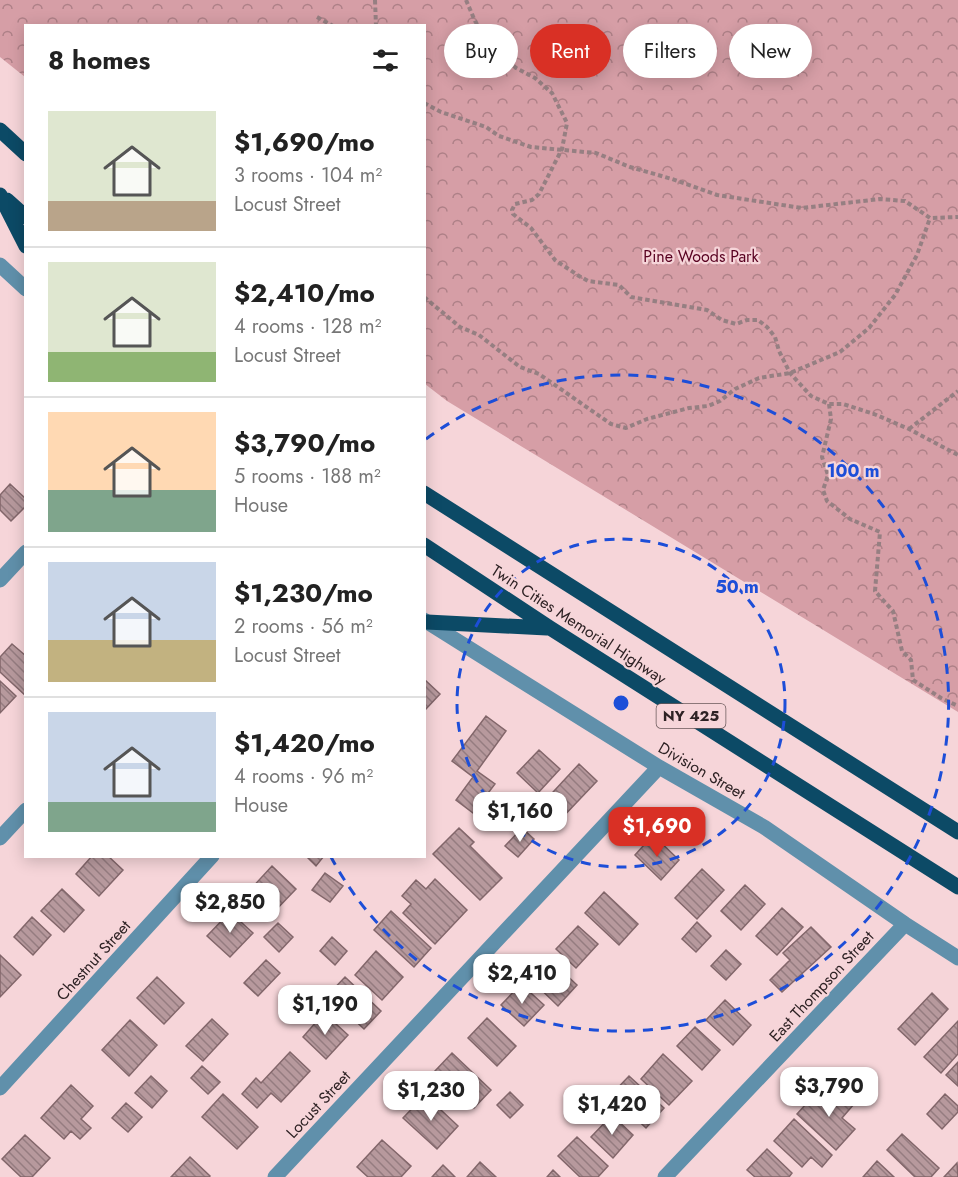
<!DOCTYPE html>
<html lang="en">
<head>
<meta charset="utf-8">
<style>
	body { margin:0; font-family:Jost,sans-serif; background:#f6f6f6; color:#222; height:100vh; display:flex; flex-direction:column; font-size:22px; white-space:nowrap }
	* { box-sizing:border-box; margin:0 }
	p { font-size:20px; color:#767676 }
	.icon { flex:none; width:33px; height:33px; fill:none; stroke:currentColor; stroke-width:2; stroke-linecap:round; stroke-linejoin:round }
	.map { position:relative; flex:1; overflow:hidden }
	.details { position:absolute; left:24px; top:24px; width:402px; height:834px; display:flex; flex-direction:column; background:#fff; border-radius:0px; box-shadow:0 3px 15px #0003 }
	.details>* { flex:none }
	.top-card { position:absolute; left:444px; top:24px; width:423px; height:54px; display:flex; gap:12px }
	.price { position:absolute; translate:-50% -51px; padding:0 14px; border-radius:12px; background:#fff; color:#222; font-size:20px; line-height:39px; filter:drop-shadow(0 2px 3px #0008) }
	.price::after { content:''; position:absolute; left:50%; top:36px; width:18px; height:14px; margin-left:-9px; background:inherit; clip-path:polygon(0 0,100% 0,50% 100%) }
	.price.selected { background:#d93025; color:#fff }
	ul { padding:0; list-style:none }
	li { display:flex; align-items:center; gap:18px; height:150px; padding:0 24px }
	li+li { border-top:2px solid #e0e0e0 }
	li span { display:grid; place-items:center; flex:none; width:168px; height:120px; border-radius:0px; color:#555 }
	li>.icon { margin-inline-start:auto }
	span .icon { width:72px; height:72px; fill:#fffc; stroke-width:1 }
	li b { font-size:26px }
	h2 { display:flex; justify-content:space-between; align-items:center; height:72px; padding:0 24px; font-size:26px }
	.chip { padding:0 21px; border-radius:27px; background:#fff; box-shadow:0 3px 15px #0003; font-size:21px; line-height:54px }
	.chip.selected { background:#d93025; color:#fff }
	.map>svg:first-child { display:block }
</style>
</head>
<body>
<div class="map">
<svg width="958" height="1177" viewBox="0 0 958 1177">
	<defs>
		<pattern id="park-crowns" width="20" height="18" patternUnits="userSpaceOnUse" patternTransform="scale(1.5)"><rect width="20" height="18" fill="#d69ea6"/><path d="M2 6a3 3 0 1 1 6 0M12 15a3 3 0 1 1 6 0" fill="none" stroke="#ae8087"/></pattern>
		<pattern id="building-back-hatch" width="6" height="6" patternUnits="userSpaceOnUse" patternTransform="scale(1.5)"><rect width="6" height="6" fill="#b7999d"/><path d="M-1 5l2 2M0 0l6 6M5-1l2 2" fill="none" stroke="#957c80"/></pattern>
	</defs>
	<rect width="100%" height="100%" fill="#f6d5d9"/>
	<path fill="url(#park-crowns)" d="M0 0H958V712L447 401 425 384 424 26H26L25 77 0 57Z"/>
	<path fill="url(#building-back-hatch)" stroke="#82666a" stroke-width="1.5" d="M10 484 26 499V506L11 521 0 510V495Z
		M12 644 26 656V696L0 672V657Z
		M424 679 440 694 424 711Z
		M0 681 16 696 0 713Z
		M486 716 506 731 477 771 495 784 473 813 456 800 473 777 452 761Z
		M539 750 560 769 538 793 517 773Z
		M579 764 597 781 560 820 542 804Z
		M459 828 474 842 470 846 502 878 480 900 433 854Z
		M522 828 534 839 518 857 505 846Z
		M653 835 679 860 661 880 635 855Z
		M92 856H108L123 870 99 896 76 874Z
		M306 856H324L316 866Z
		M272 866 296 889 272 914 248 892Z
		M702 869 724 890 697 919 675 898Z
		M325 873 343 886 330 902 312 890Z
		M435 879 467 910 435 944 403 913 411 904 402 896 416 880 426 889Z
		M745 885 765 904 741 930 721 911Z
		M62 889 84 910 64 932 41 911Z
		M604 892 638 924 619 945 585 913Z
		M782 908 803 927 777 955 756 936Z
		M391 911 431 948 414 967 374 930Z
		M230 912 253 933 230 957 207 936Z
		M32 917 51 935 33 955 14 937Z
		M697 922 711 936 696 952 682 939Z
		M278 923 293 937 279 952 264 937Z
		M578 926 598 944 576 968 556 949Z
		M811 927 831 947 782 992 770 980 790 960 783 953Z
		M332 937 347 951 335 965 320 951Z
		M726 950 741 964 726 980 711 966Z
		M376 951 403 977 382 1000 355 975Z
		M0 955 21 975 0 997Z
		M547 957 577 985 558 1006 528 977Z
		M266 960 280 973 258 996 244 983Z
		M157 977 184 1003 164 1024 137 998Z
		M345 977 381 1011 364 1029 328 995Z
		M521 984 544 1005 524 1026 501 1005Z
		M932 993 948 1009 915 1045 898 1029Z
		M725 1000 751 1025 733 1045 706 1020Z
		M324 1013 348 1035 326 1059 303 1037Z
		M487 1018 516 1046 497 1066 468 1038Z
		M212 1019 228 1034 203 1061 186 1046Z
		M130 1020 157 1045 129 1076 102 1050Z
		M958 1021V1054L941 1073 924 1057Z
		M695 1027 720 1050 702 1070 677 1046Z
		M290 1052 310 1071 281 1102 271 1093 257 1108 242 1094 256 1078 261 1083Z
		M452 1053 491 1090 474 1108 435 1071Z
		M663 1054 692 1081 669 1105 641 1079Z
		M958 1062V1086L946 1075Z
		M202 1066 220 1082 208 1094 191 1078Z
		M151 1076 167 1091 152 1108 135 1093Z
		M629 1076 664 1108 646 1128 611 1095Z
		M71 1085 93 1106 81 1119 91 1128 80 1139 71 1131 64 1139 41 1118Z
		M839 1090 854 1104 842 1118 855 1129 836 1150 797 1114 816 1093 826 1103Z
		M510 1092 523 1105 510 1118 497 1105Z
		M223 1094 258 1127 237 1149 202 1117Z
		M945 1094 958 1106V1112L942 1129 927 1114Z
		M425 1095 458 1126 437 1149 403 1118Z
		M126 1103 142 1117 128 1132 112 1118Z
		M612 1115 633 1135 613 1158 591 1137Z
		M794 1119 832 1155 822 1167 811 1157 802 1167 774 1141Z
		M902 1134 939 1168 931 1177H915L887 1150Z
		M25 1135 50 1158 32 1177H21L2 1159Z
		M577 1137 608 1166 598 1177H580L558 1156Z
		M382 1140 411 1166 401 1177H368L357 1167Z
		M767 1149 792 1173 789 1177H755L747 1170Z
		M190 1157 210 1176 209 1177H171Z
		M877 1161 894 1177H863Z
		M480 1162 496 1177H467Z
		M957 1163 958 1177H944Z
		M443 1165 455 1177H432Z
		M553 1170 560 1177H547Z"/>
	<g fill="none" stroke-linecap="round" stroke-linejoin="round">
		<path stroke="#967f82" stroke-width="4" stroke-dasharray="4.5 3" stroke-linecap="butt" d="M375 0 376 26
			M466 0 475 21 488 42 516 68 535 78 552 93 567 123 562 149 539 194 532 200 515 204 512 210 513 214 531 228 555 260 579 276 588 281 619 285 631 297 707 310 722 320 736 324 747 320H758L767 327 775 337 779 351 790 373 811 396 829 404H843L874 414 909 429 958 455
			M317 17 333 26
			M424 103 441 112 486 127 499 136 531 147 596 153 630 167 672 179 717 195 802 208 880 199 905 201 930 218 958 217
			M424 297 460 327 479 335 520 367 539 374 611 424 626 428 647 419 689 408 708 406 720 401 735 389 759 378 790 373 840 352 869 328 895 295 917 255 930 218
			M829 404 831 419 822 457 828 475 823 490 827 501 850 519 880 532 875 591 893 611 902 651 911 660 913 680 941 698 958 706
			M909 429 958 391"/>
		<path stroke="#6090ab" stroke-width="15" d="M0 265 26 289
			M0 580 26 552
			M424 620 659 767 764 827 905 924 958 958
			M0 838 26 810
			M0 1088 212 856
			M275 1177 659 767
			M665 1177 905 924"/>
		<path stroke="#0c4a66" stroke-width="15" d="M0 130 26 154
			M0 195 26 246
			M7 200 26 217
			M424 493 958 832
			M424 545 550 628 958 887
			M427 622 547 628"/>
	</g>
	<g fill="none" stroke="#1d4ed8" stroke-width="3" stroke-dasharray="10 8">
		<circle cx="621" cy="703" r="164"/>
		<path d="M426 439A328 328 0 1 1 331 857"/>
	</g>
	<g text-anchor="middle" stroke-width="4.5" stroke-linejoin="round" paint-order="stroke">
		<rect fill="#f6d5d9" stroke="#6a585a" stroke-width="1.5" x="656.5" y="704" width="69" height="24" rx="4.5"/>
		<g font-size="15" font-weight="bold" fill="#2e2224">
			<text x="691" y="721">NY 425</text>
		</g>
		<g font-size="16" fill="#580120" stroke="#f6d5d9">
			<text x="701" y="262">Pine Woods Park</text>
		</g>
		<g font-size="16" fill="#2e2224" stroke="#f6d5d9">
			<text transform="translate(579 624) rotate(33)" y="6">Twin Cities Memorial Highway</text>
			<text transform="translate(702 770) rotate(30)" y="6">Division Street</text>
			<text transform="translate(93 960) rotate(-48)" y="6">Chestnut Street</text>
			<text transform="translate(821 986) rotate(-47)" y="6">East Thompson Street</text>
			<text transform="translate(318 1104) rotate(-47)" y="6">Locust Street</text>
		</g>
	</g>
	<circle cx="621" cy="703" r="9" fill="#1d4ed8" stroke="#f6d5d9" stroke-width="3"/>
	<g font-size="18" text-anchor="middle" font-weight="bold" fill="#1d4ed8" stroke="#f6d5d9" stroke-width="4.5" stroke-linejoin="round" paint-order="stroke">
		<text x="853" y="477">100 m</text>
		<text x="737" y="593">50 m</text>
	</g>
</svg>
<b class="price" style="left:520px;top:843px">$1,160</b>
<b class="price selected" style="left:657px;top:858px">$1,690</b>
<b class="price" style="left:230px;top:934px">$2,850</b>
<b class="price" style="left:522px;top:1005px">$2,410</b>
<b class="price" style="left:325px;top:1036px">$1,190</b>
<b class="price" style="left:829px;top:1118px">$3,790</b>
<b class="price" style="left:431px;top:1122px">$1,230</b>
<b class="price" style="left:612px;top:1136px">$1,420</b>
<div class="top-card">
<a class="chip">Buy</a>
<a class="chip selected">Rent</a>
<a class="chip">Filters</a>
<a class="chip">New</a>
</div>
<section class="details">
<h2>8 homes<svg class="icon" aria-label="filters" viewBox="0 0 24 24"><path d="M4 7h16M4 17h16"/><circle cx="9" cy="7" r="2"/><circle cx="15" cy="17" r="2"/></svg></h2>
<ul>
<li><span style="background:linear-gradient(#dfe7d0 75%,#b9a48a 0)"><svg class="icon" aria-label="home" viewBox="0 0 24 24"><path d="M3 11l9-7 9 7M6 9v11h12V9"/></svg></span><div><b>$1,690/mo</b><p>3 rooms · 104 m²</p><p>Locust Street</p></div></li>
<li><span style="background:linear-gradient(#dfe7d0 75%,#8fb573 0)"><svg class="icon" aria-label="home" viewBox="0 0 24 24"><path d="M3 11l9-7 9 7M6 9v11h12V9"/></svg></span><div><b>$2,410/mo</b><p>4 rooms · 128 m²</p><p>Locust Street</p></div></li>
<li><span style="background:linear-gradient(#ffd9b3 65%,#7fa58c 0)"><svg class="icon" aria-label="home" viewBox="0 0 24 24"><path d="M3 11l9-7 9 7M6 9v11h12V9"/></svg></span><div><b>$3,790/mo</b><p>5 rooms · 188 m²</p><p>House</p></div></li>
<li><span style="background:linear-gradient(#c9d6e8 65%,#c2b280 0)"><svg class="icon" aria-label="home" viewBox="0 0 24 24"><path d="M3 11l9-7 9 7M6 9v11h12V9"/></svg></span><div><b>$1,230/mo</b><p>2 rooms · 56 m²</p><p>Locust Street</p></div></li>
<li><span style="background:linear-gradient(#c9d6e8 75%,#7fa58c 0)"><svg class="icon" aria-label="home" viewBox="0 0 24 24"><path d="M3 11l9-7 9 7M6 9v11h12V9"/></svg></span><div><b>$1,420/mo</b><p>4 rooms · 96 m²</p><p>House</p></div></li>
</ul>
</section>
</div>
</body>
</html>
